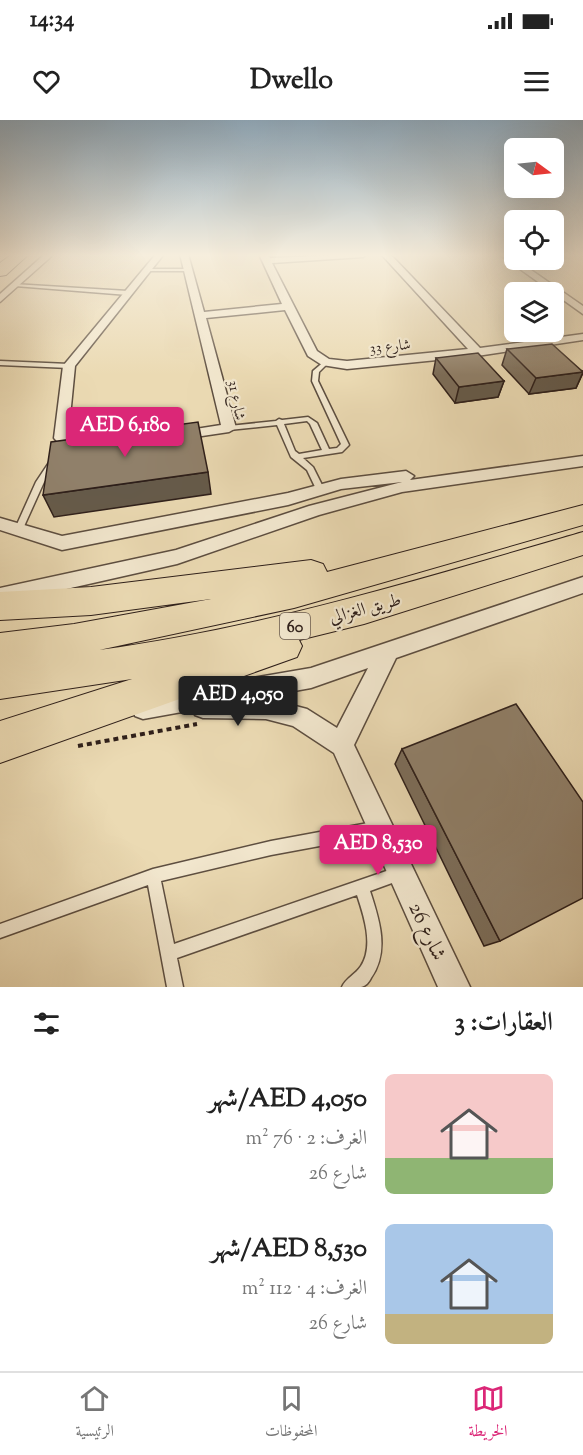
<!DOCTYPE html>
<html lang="ar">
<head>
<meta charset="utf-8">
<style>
	body { margin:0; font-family:"Sorts Mill Goudy",Amiri,serif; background:#f2f2f2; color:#222; direction:rtl; height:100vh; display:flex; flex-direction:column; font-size:22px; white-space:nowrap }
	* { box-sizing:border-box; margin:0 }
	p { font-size:20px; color:#767676 }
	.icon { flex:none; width:33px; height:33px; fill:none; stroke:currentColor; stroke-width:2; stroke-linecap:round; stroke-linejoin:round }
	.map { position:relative; height:867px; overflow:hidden; direction:ltr }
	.sheet { display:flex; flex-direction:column; background:#fff; flex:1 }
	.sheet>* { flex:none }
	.needle { width:39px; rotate:105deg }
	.buttons { position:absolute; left:504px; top:18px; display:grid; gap:12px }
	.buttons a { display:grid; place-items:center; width:60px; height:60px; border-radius:9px; background:#fff; box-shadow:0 6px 24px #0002; font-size:30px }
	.price { position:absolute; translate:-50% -51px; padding:0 14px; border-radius:6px; background:#db2777; color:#fff; font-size:20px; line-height:39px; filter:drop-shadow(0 2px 3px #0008) }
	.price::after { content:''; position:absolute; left:50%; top:36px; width:18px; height:14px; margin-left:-9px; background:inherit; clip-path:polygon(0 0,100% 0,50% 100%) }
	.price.current { background:#222; color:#fff }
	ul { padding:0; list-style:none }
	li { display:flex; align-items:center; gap:18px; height:150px; padding:0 30px }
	li span { display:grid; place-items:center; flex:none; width:168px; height:120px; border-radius:9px; color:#555 }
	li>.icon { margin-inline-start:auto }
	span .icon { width:72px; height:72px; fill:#fffc; stroke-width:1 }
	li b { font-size:26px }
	h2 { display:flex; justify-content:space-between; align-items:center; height:72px; padding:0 30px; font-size:26px }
	.status { display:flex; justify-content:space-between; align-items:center; height:42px; padding:0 30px; background:#fff; direction:ltr }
	.status svg { height:16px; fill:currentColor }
	header { display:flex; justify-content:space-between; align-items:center; height:78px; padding:0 30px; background:#fff; font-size:27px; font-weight:700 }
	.tab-bar { display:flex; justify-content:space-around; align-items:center; height:84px; border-top:2px solid #e0e0e0; background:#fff; font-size:16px; color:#767676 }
	.tab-bar a { display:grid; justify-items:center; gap:3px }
	.tab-bar .current { color:#db2777 }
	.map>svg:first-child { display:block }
</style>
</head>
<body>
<div class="status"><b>14:34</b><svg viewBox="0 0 49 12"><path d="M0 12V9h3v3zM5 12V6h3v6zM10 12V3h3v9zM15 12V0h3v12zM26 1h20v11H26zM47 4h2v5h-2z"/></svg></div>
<header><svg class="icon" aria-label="menu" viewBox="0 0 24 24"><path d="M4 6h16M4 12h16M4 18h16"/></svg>Dwello<svg class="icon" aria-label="heart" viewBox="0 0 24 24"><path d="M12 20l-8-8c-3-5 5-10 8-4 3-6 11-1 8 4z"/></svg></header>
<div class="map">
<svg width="583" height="867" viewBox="0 0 583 867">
	<rect width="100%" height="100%" fill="#ebdab3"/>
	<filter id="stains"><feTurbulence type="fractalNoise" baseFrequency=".00333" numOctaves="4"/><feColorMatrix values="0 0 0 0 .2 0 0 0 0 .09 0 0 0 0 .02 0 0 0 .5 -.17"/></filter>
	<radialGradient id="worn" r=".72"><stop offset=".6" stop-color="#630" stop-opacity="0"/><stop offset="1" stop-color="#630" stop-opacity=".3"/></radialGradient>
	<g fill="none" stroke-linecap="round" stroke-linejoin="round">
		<g stroke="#5d4e40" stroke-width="3">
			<path id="lane" d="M144 149H186L188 150 186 151H144Z
				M13 164 128 171 131 173 128 175 15 166 13 165Z
				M326 240 329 242 319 252 318 261 349 325 342 332 303 338 313 347 324 369 320 372 317 371 307 350 291 337 277 305 229 310 225 308 229 306 276 301 279 299 282 300 308 297 317 303 329 329 337 328 341 324 312 261 313 251ZM307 301 310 304 322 330 299 334 295 331 284 304Z
				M0 241 69 244 72 246 69 248 0 245Z
				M50 341H53L57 343 44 362 21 413H15L14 411 36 362Z
				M379 701 384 703 386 708 384 713 379 715 271 735 161 761 174 824 398 747 403 749 405 754 403 759 370 771C379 799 390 831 371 858 369 862 366 866 361 867 356 867 348 867 342 867 346 858 356 854 361 846 374 826 364 796 357 775L177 838 183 867H167L148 765 0 818V804L153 749 271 721Z"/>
		</g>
		<g stroke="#5d4e40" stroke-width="3">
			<path id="street" d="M45 134H54L0 182V174Z
				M156 134H164L75 246 68 317 89 329 82 334 64 329 54 318 63 246Z
				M180 134H188L204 192 282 184 259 134H267L270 138 367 134 363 137 272 143 317 231 329 239 347 241 468 229 381 134H390L480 228 583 214V220L477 236 347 249 322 245 308 236 285 190 206 198 236 308 229 312 175 320 170 319 168 316 170 313 221 305Z
				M499 134H508L583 186V194Z
				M583 336V346L402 372 319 395 177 444 0 484V468L176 430 309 386 402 362 341 369 288 385 62 430 0 410V398L62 416 288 373 341 359 406 351 414 356 410 360Z
				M583 457V473L396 538 354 625 470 867H438L334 633 293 606 266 599 203 598 195 595 193 590 143 599 135 596 132 588 135 580 143 577 311 548ZM368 548 337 608 307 589 261 577 311 568Z"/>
		</g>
		<g stroke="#2e1f1a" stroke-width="2">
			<path id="highway" d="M12 134H29L6 155 0 156V143Z
				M583 385V405L294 488 99 530C264 508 424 458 583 412V435L364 504 299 520 302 526 297 537 0 643V601L132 559 0 579V513L74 504 211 479 91 495 0 500V472L91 467 311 440 323 444 327 452Z"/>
		</g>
		<path stroke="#2e1f1a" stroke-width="4" stroke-dasharray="5 4" stroke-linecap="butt" d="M78 626 197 604"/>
		<use href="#lane" fill="#f2e7ce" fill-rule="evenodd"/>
		<use href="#street" fill="#f2e7ce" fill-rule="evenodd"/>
		<use href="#highway" fill="#ebdab3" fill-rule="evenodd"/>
	</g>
	<path fill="#7c6e5b" stroke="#2e1f1a" stroke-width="1.5" d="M507 229 583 251V253L576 268 529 274 502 245Z
		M436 238 504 261 498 277 455 283 433 254Z
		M402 629 500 821 484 826 395 644Z"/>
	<path fill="#655a4a" stroke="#2e1f1a" stroke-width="1.5" d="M583 252 576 268 529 274 536 258Z
		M504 261 498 277 455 283 459 267Z
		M208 352 211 374 54 397 43 375Z"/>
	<path fill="#90806a" stroke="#2e1f1a" stroke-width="1.5" d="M552 224 583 252 536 258 507 229Z
		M478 233 504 261 459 267 436 238Z
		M198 302 208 352 43 375 51 322Z
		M516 584 583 682V778L500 821 402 629Z"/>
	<linearGradient id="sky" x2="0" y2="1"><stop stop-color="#8faabe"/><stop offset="0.53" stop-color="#f6eedd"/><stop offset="1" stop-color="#f6eedd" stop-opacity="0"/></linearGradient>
	<rect width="583" height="255" fill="url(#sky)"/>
	<g text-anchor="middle" stroke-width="4.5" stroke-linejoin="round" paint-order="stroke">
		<g font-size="15" fill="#2e1f1a" stroke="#f2e7ce">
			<text transform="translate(390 226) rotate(-6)" y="5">شارع 33</text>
			<text transform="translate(237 280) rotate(79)" y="5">شارع 31</text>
		</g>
		<rect fill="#f2e7ce" stroke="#695b50" stroke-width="1.5" x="280" y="493" width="30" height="26" rx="4.5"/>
		<g font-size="16" font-weight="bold" fill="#2e1f1a">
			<text x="295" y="512">60</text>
		</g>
		<g font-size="18" fill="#2e1f1a" stroke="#f2e7ce">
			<text transform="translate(365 488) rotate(-15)" y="6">طريق الغزالي</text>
		</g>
		<g font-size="21" fill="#2e1f1a" stroke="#f2e7ce">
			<text transform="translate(428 811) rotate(65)" y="7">شارع 26</text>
		</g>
	</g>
	<rect width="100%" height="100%" filter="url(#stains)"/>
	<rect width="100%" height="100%" fill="url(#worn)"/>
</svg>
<div class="buttons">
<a><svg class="needle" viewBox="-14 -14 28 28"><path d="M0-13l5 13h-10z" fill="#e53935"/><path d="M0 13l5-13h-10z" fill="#767676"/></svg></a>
<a><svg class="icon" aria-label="locate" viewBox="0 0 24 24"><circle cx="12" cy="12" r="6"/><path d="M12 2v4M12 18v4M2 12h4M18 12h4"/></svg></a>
<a><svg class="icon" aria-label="layers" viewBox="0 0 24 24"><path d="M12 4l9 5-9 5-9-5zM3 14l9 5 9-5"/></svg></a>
</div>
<b class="price" style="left:125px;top:338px">AED 6,180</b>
<b class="price current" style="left:238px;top:607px">AED 4,050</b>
<b class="price" style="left:378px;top:756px">AED 8,530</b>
</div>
<section class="sheet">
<h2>العقارات: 3<svg class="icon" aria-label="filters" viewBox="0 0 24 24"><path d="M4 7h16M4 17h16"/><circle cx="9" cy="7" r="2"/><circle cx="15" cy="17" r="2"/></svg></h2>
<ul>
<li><span style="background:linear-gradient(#f6c9c9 70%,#8fb573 0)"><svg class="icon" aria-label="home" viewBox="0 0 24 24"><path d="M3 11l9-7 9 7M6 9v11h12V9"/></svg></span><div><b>AED 4,050/شهر</b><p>الغرف: 2 · 76 m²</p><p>شارع 26</p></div></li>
<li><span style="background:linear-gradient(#a9c7e8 75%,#c2b280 0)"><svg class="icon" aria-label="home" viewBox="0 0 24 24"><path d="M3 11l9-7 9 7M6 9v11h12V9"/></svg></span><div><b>AED 8,530/شهر</b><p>الغرف: 4 · 112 m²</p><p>شارع 26</p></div></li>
</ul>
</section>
<nav class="tab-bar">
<a class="current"><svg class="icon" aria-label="map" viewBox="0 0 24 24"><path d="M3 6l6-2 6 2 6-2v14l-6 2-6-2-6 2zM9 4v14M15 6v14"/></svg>الخريطة</a>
<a><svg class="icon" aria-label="saved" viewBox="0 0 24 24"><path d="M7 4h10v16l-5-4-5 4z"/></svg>المحفوظات</a>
<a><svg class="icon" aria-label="home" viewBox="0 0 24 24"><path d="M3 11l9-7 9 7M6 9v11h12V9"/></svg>الرئيسية</a>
</nav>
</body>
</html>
